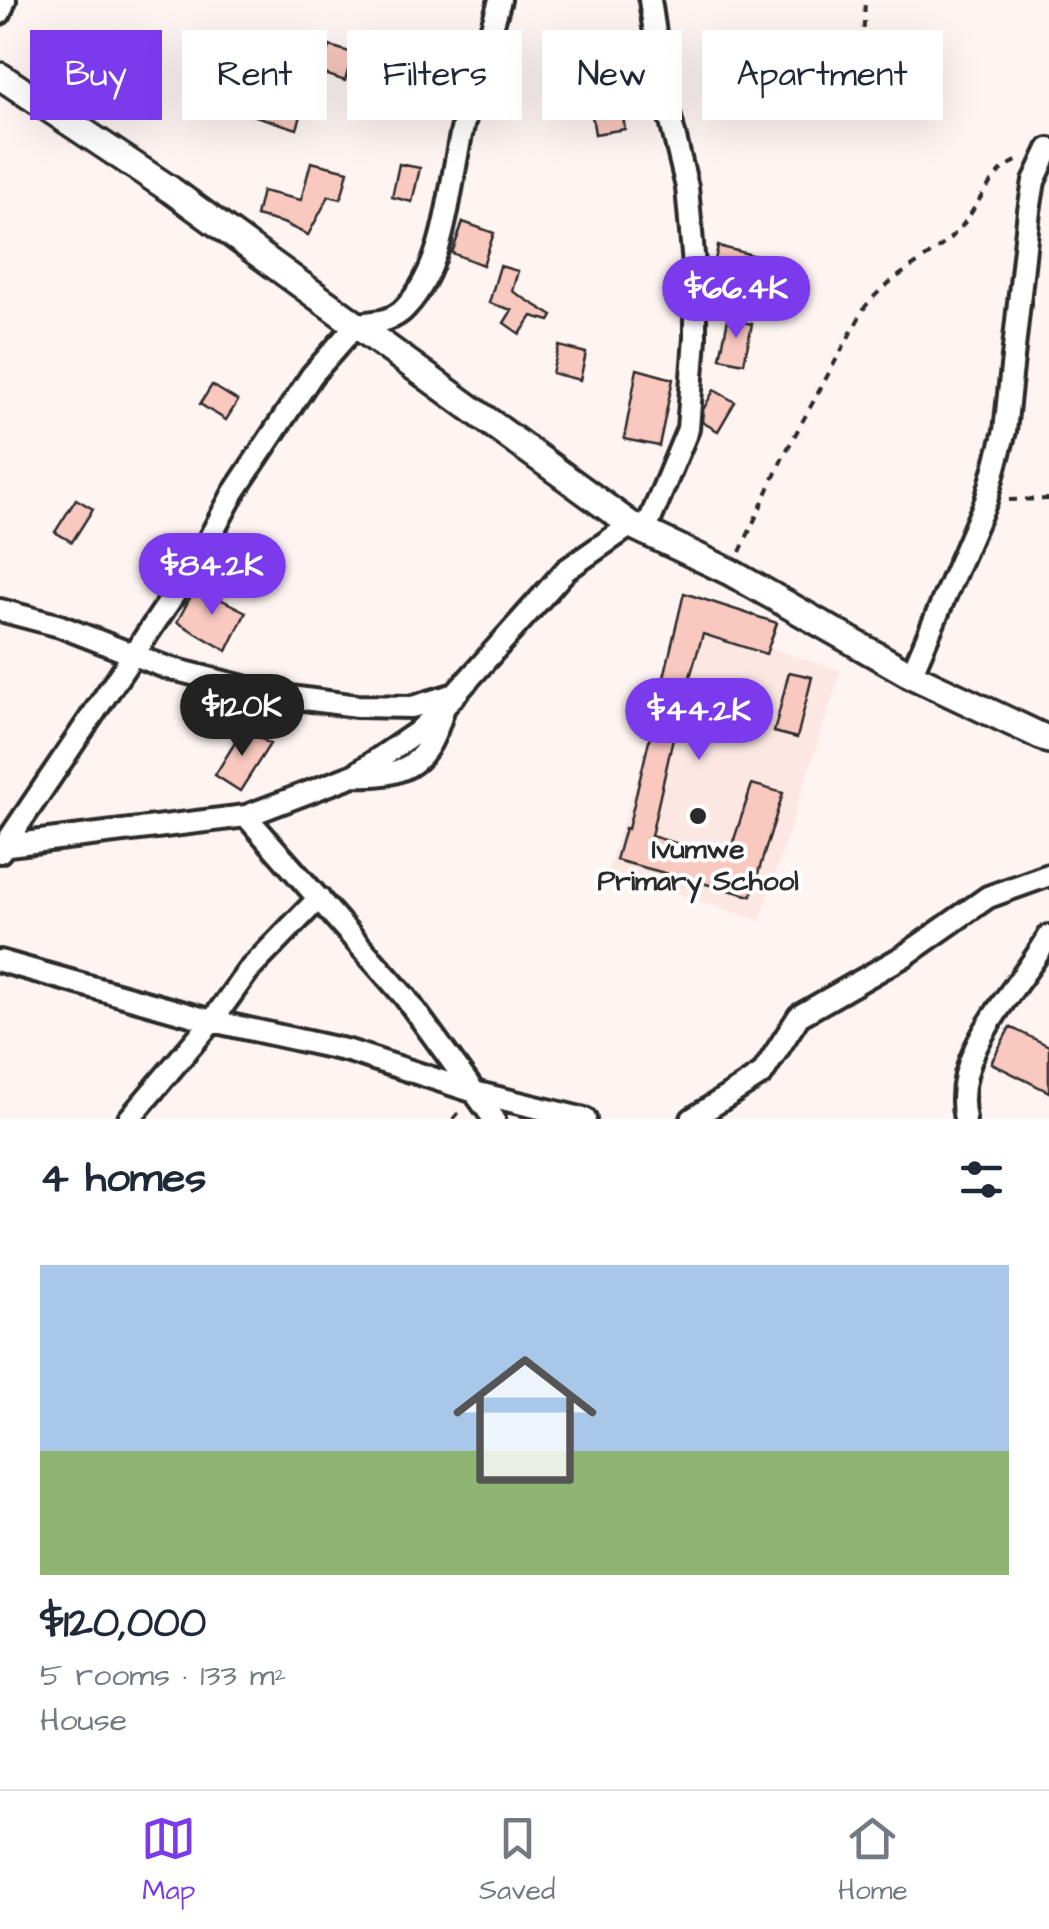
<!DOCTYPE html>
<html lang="en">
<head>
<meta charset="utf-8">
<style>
	body { margin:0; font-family:"Architects Daughter",sans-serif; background:#f2f2f3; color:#1f2937; height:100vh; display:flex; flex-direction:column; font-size:38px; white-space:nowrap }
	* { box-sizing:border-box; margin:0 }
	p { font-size:32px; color:#747a83 }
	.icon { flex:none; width:55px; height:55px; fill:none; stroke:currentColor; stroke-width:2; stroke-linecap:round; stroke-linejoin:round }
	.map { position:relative; height:1119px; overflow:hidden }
	.sheet { display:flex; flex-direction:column; background:#fff; flex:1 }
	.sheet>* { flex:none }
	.guide { position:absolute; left:30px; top:30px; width:990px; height:90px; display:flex; gap:20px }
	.price { position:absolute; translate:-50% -85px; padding:0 22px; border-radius:35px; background:#7c3aed; color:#fff; font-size:32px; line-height:65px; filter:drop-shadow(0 2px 5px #0008) }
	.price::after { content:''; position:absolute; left:50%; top:60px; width:30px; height:22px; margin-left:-15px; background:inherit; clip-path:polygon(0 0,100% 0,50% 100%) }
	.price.active { background:#222; color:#fff }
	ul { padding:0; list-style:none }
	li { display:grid; align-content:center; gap:20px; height:530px; padding:0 40px }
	li span { display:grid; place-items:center; height:310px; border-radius:0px; color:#555 }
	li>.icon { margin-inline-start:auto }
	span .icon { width:180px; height:180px; fill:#fffc; stroke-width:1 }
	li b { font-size:42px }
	h2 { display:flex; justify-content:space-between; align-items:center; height:120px; padding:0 40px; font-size:42px }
	.pill { padding:0 35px; border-radius:0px; background:#fff; box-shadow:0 10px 40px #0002; font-size:35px; line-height:90px }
	.pill.active { background:#7c3aed; color:#fff }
	.tab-bar { display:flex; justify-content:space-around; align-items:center; height:140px; border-top:2px solid #e0e1e3; background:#fff; font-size:28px; color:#747a83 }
	.tab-bar a { display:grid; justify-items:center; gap:5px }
	.tab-bar .active { color:#7c3aed }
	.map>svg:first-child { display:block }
</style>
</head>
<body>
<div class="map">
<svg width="1049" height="1119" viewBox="0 0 1049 1119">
	<rect width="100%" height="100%" fill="#fef4f2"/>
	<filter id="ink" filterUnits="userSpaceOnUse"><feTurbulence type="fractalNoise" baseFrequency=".01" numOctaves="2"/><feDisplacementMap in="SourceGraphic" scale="20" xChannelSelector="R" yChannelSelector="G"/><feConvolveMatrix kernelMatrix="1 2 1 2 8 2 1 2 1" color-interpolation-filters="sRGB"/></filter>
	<g filter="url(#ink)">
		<path fill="#fce7e3" d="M689 622 841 671 760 921 607 871Z"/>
		<path fill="#f9c9c0" stroke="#2b2b2b" stroke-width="2.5" d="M330 46 353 53 345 81 322 73Z
			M259 92 304 106 297 129 252 115Z
			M621 104 625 129 595 134 591 110Z
			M311 162 348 171 341 199 329 196 308 235 283 223 256 216 262 191 301 200Z
			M399 164 420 168 412 202 392 197Z
			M463 222 494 233 483 265 452 253Z
			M718 246 756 256 744 299 709 289Z
			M500 266 518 271 512 291 553 316 550 321 532 316 520 334 504 323 512 310 489 303Z
			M728 319 752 324 744 363 720 358Z
			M559 346 586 353 580 380 552 373Z
			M637 369 673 379 659 446 624 439Z
			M212 385 238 401 226 420 200 404Z
			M714 390 735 402 718 431 702 422 703 410Z
			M76 499 93 509 72 542 55 532Z
			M196 587 246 612 227 651 177 622Z
			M684 593 777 623 766 654 703 634 678 716 651 836 703 851 705 844 730 852 752 784 783 793 751 896 616 860 625 828 628 829Z
			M789 672 812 677 797 738 774 732Z
			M244 728 270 744 240 791 215 775Z
			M1010 1027 1049 1046V1092L991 1063Z"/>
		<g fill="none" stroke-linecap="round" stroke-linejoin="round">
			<g stroke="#2b2b2b" stroke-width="28">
				<path id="minor" d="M0 13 5 0
					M645 532 688 429 695 338V277L687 187 664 93 650 0
					M0 610 60 626 165 667 275 695 357 706 412 707 452 695
					M911 675 986 501 1005 431 1029 211 1034 181 1049 149
					M354 775C408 777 428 763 443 710
					M246 816 405 997 494 1119
					M0 846 246 816 354 775 416 733 443 708 566 570 631 525
					M0 852 200 556 234 492 312 375 357 324C376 322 393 322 406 307 448 262 449 183 463 126 474 83 488 42 500 0
					M0 961 212 1021 349 1051 478 1093 585 1119
					M129 1119 212 1021 248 971 319 898
					M692 1119 762 1074 799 1016 904 956 988 897 1049 875
					M965 1119C950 1050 1019 990 1049 936"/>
			</g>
			<g stroke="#2b2b2b" stroke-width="32">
				<path id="tertiary" d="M0 76 171 190 631 525 730 572 911 675 1049 740"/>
			</g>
			<path stroke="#2b2b2b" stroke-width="4" stroke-dasharray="8 8" stroke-linecap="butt" d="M863 45 865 0
				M1009 500 1049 499
				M740 552 783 457 865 307C891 273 934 259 961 227 981 203 990 169 1022 159
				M453 1119 463 1108"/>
			<use href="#minor" stroke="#fff" stroke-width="20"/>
			<use href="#tertiary" stroke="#fff" stroke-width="25"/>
		</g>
	</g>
	<circle fill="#2b2b2b" stroke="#fff" stroke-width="4" cx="698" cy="816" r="10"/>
	<g text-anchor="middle" stroke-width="8" stroke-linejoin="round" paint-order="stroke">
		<g font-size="28" font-weight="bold" fill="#2b2b2b" stroke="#fff">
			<text x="698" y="858">Ivumwe<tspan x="698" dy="32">Primary School</tspan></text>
		</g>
	</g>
</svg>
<b class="price" style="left:736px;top:341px">$66.4K</b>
<b class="price" style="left:212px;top:618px">$84.2K</b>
<b class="price active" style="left:242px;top:759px">$120K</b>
<b class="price" style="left:699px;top:763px">$44.2K</b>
<div class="guide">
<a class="pill active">Buy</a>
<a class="pill">Rent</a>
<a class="pill">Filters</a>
<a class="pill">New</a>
<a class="pill">Apartment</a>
</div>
</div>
<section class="sheet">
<h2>4 homes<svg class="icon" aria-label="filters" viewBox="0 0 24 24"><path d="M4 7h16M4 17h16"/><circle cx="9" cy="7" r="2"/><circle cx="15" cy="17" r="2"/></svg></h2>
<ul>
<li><span style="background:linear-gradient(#a9c7e8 60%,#8fb573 0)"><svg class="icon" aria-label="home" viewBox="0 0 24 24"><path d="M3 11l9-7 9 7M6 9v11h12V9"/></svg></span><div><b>$120,000</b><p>5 rooms · 133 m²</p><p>House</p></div></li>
</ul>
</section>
<nav class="tab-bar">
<a class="active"><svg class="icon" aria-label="map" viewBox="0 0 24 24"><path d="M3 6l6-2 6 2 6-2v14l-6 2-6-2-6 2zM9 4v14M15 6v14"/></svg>Map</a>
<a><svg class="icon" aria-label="saved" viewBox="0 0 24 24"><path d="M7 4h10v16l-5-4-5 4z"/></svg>Saved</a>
<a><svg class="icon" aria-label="home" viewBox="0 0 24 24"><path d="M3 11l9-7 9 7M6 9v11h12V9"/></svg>Home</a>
</nav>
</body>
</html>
